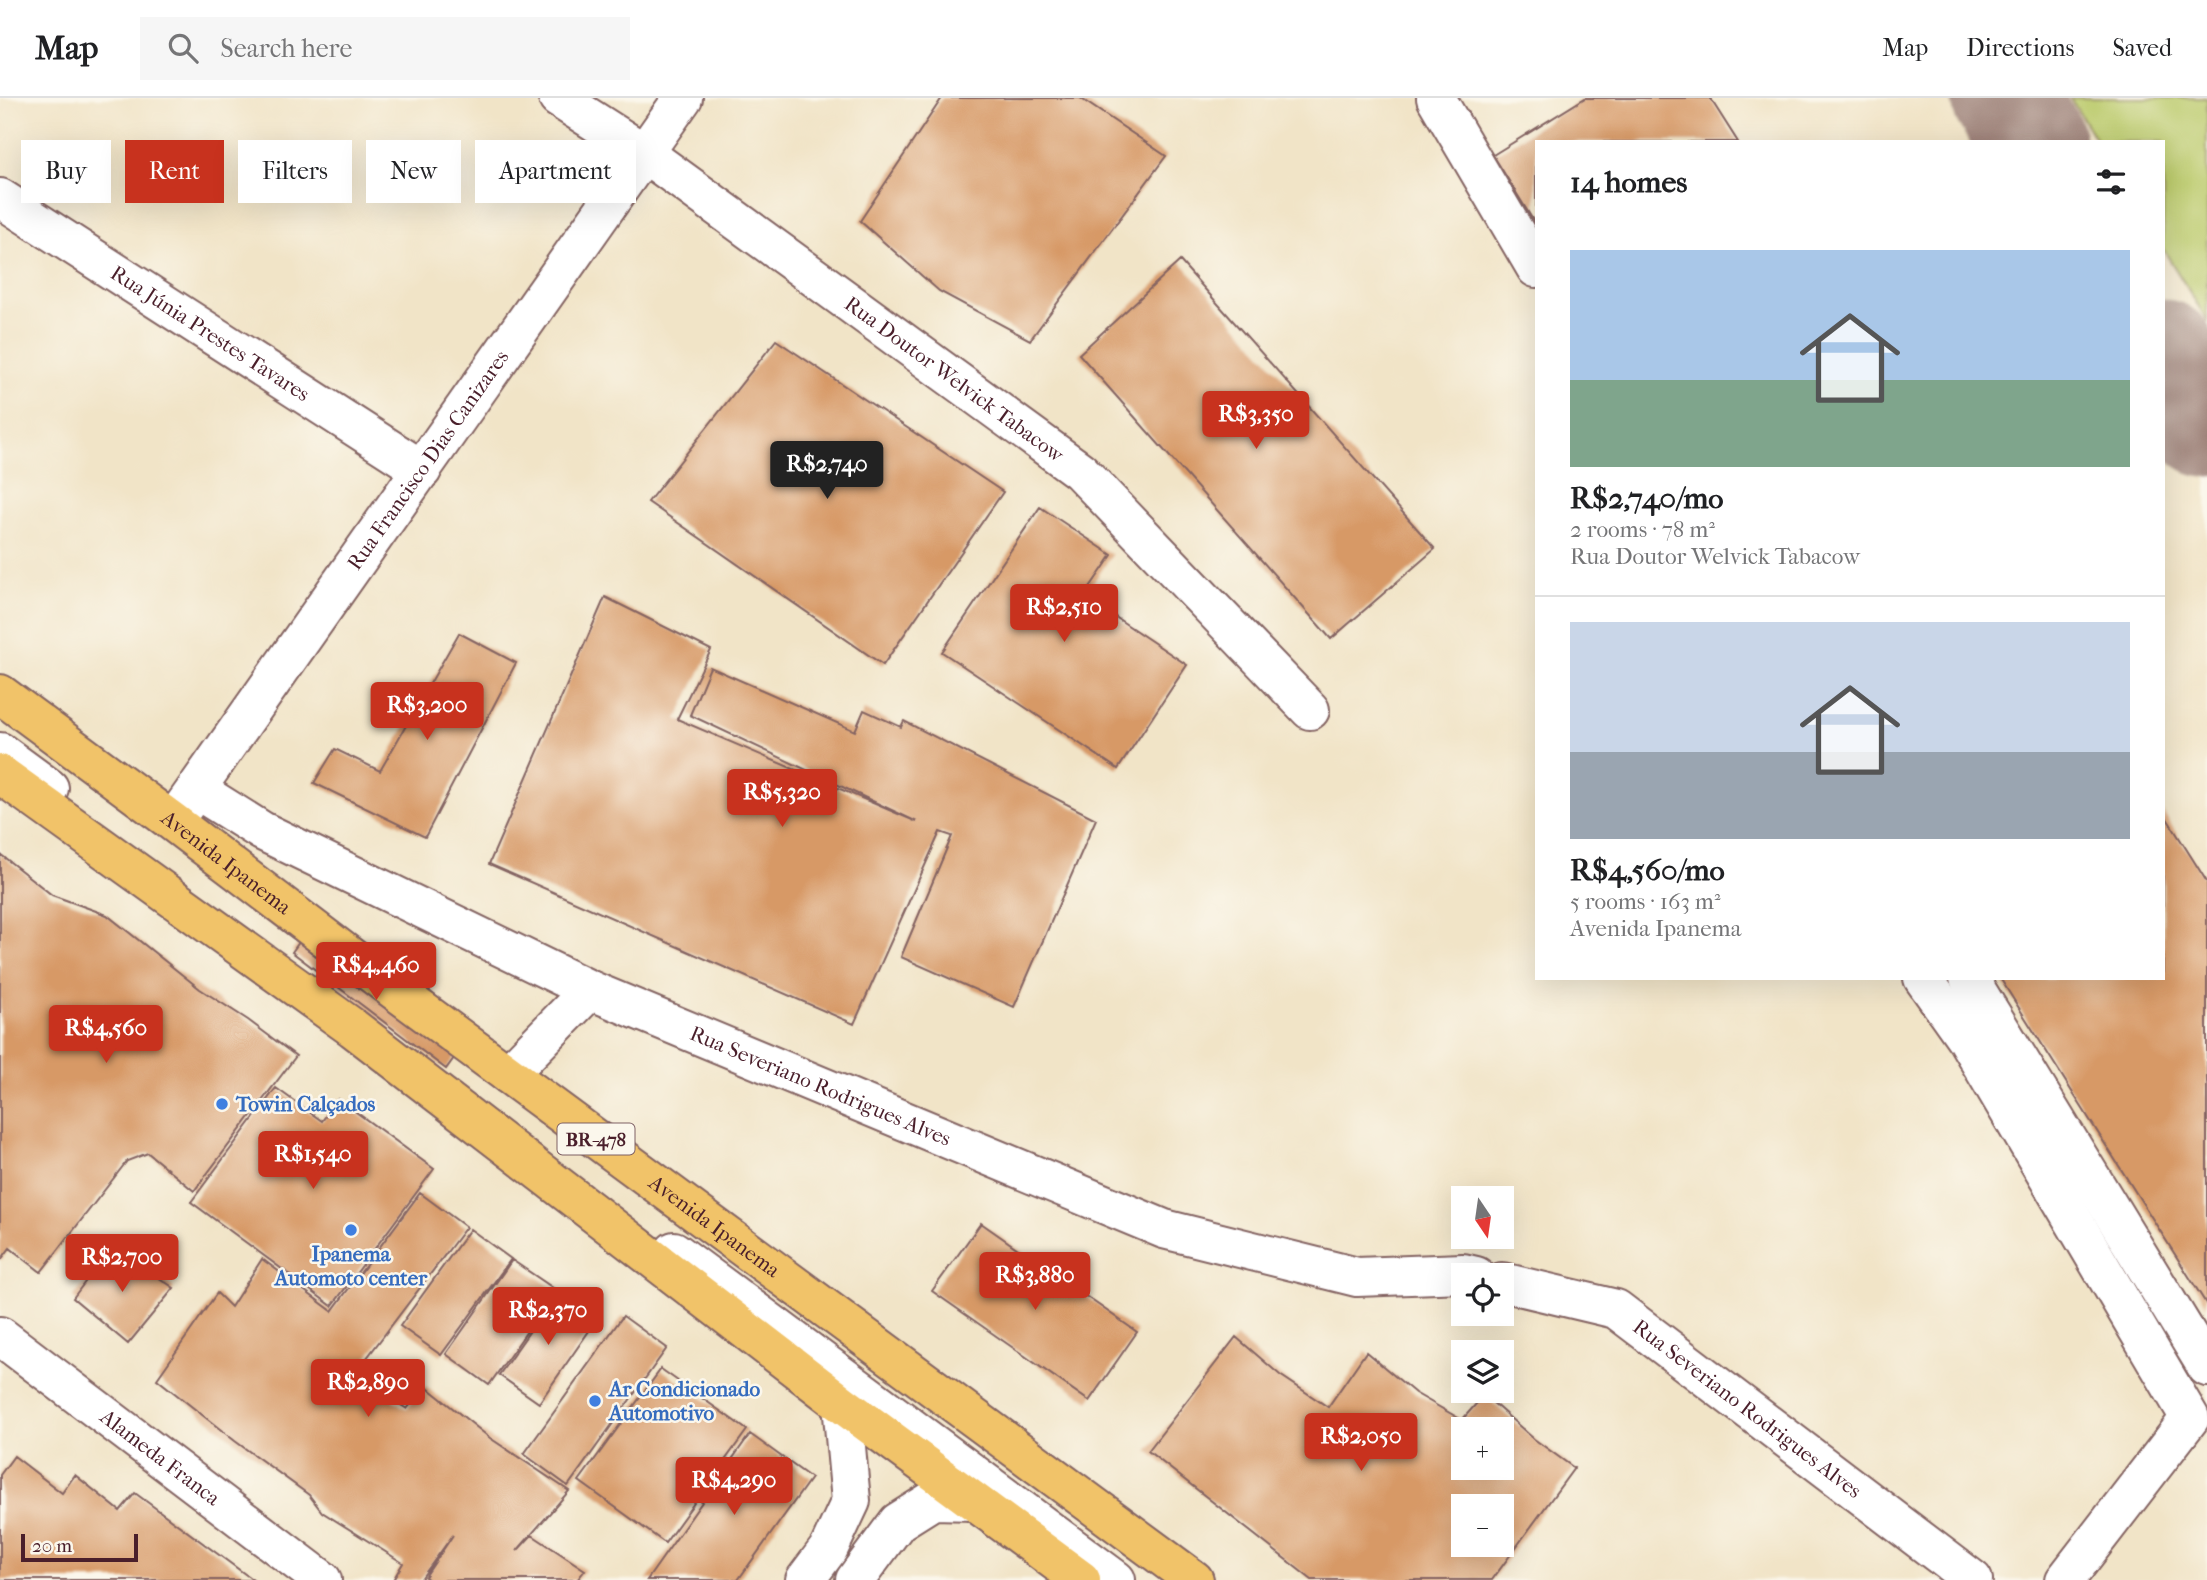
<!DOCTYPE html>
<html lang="en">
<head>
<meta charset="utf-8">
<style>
	body { margin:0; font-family:"IM FELL French Canon",serif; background:#f6f6f6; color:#202124; height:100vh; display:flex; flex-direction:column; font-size:26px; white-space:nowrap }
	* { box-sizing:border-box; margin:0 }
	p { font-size:23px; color:#757577 }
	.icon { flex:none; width:38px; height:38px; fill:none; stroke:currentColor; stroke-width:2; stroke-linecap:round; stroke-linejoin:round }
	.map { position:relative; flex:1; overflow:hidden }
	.panel { position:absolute; left:1535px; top:42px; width:630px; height:840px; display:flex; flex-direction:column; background:#fff; border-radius:0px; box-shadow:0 7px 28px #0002 }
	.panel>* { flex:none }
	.top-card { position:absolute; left:21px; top:42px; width:665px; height:63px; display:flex; gap:14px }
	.needle { width:46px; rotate:167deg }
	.buttons { position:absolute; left:1451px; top:1088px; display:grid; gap:14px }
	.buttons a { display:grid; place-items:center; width:63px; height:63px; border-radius:0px; background:#fff; box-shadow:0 7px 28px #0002; font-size:35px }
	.scale { position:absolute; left:21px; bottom:18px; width:117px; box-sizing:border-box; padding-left:7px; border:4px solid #4a1f2b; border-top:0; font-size:19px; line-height:24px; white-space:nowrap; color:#4a1f2b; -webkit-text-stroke:5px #fbf7ec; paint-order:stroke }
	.price { position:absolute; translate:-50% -60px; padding:0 16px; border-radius:7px; background:#c8321e; color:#fff; font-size:23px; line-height:46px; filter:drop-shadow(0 2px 4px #0008) }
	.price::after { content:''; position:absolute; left:50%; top:42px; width:21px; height:16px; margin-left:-10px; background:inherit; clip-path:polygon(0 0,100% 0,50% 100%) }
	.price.selected { background:#222; color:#fff }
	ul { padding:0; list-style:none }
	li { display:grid; align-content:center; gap:14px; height:371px; padding:0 35px }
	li+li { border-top:2px solid #e0e0e0 }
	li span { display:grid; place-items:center; height:217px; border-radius:0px; color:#555 }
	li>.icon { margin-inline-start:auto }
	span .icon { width:126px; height:126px; fill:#fffc; stroke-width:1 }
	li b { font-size:30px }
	h2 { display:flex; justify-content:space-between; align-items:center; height:84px; padding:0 35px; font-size:30px }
	.tag { padding:0 24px; border-radius:0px; background:#fff; box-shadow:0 7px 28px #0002; font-size:24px; line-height:63px }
	.tag.selected { background:#c8321e; color:#fff }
	header { display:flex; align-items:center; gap:42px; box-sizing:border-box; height:98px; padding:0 35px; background:#fff; border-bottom:2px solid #e0e0e0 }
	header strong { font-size:33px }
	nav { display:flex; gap:38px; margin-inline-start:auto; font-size:24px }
	.search { width:490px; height:63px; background:#f6f6f6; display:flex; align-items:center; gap:18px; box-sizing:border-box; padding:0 24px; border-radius:0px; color:#757577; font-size:26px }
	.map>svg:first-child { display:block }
</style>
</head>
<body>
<header>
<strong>Map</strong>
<div class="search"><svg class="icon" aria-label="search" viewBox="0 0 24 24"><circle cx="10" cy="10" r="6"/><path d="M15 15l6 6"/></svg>Search here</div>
<nav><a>Map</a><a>Directions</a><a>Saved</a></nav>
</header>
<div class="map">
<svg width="2207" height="1482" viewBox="0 0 2207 1482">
	<rect width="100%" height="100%" fill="#fbf7ec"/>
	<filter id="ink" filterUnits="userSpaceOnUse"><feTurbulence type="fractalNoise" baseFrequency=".0143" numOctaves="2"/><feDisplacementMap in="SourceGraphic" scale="14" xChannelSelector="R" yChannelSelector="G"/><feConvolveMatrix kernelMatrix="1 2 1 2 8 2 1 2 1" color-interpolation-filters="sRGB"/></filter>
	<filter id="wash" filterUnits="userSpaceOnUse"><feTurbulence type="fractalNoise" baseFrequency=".00686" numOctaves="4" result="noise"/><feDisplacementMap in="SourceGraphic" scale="28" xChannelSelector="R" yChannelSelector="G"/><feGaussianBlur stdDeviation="1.57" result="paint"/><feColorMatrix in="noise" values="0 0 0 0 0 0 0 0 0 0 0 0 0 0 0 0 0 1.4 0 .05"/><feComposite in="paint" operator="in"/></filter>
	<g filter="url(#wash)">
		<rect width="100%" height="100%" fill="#f1e4c7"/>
		<path fill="#bccb6d" stroke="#83754c" stroke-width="2" d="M2070 0H2207V222L2163 151V44H2097Z"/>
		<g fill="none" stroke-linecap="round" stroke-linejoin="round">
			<path stroke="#9e8279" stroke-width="107" d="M2005 0 2032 44
				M2163 255 2207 325"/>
		</g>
		<g id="blocks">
			<path fill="#d79966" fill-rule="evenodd" d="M942 0H1080L1166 58 1030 242 939 193 860 123Z
				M1585 0H1710L1738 44H1536V127L1493 57Z
				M1180 163 1435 451 1331 541 1079 256Z
				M776 242 1003 394 883 567 648 404Z
				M1040 409 1112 457 1084 498 1187 567 1118 671 942 554Z
				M605 499 711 552 677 621 917 724 690 617 710 569 855 633 864 612 901 629 904 623 1096 721 1014 909 901 859 952 738 940 734 854 926 489 766Z
				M459 535 516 565 425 739 314 685 335 651 380 673Z
				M2163 714 2207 784V1207L2000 880H2163Z
				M0 756 52 797 107 817 200 891 248 922 296 958 194 1093 148 1055 127 1063 41 1174 10 1150 0 1163Z
				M305 836 459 953 446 971 292 854Z
				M276 990 322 1023 338 1001 434 1071 332 1208 191 1104Z
				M420 1095 466 1129 354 1277 407 1311 425 1288 490 1340 569 1393 517 1453 532 1437 585 1472 577 1482H429L425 1479 453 1437 420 1482H393L403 1465 322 1414 309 1397 235 1343 157 1281 217 1195 231 1209 262 1161 332 1213Z
				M981 1125 1137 1234 1089 1303 932 1193Z
				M470 1131 511 1161 441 1257 400 1228Z
				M112 1148 174 1190 128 1246 73 1200Z
				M512 1162 556 1192 489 1287 446 1256Z
				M558 1193 598 1220 539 1305 499 1277Z
				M623 1218 667 1250 568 1388 524 1356Z
				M1236 1239 1280 1277 1328 1309 1366 1254 1415 1295 1462 1322 1484 1297 1534 1341 1574 1370 1492 1482H1312L1148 1353ZM1463 1332H1502V1370H1463ZM1463 1409H1502V1447H1463Z
				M661 1271 747 1332 665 1445 579 1383Z
				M750 1336 811 1380 738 1482H647Z
				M14 1358 62 1395 75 1377 120 1413 135 1395 253 1482H0V1377Z"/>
		</g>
	</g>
	<g filter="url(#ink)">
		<use href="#blocks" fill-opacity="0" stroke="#846462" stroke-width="2"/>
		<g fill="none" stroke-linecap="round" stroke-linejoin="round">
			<g stroke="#846462" stroke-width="42">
				<g id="minor">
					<path id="s1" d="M558 0 644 55 1080 373 1310 612"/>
					<path d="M1436 0 1536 170"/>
					<path id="s2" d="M0 100 422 372"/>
					<path d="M0 654 49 690"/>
					<path id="s3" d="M197 692 262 733 590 892 1164 1131 1357 1179 1463 1175 1476 1178"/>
					<path id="s4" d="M182 711 683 0"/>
					<path d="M1923 880 1967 942 2190 1320 2065 1482"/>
					<path d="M1969 880 2207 1269"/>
					<path d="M508 976 590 892"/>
					<path d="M674 1153 1116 1482"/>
					<path id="s5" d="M1502 1184 1616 1211 1973 1482"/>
					<path id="s6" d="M0 1238 322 1482"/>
					<path d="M805 1482 829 1450 851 1403 842 1306"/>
					<path d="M855 1482 898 1424 933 1402 975 1403"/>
				</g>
			</g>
			<g stroke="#846462" stroke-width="42">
				<g id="major">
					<path id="s7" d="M0 596 173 724 390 889 1194 1482"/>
					<path d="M0 676 353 930 842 1306 1081 1482"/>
				</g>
			</g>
			<use href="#minor" stroke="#fff" stroke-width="38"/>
			<use href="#major" stroke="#f1c369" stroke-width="38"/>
		</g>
	</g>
	<g fill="#3f7fe0" stroke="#fbf7ec" stroke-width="2.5">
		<circle cx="222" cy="1006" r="7"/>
		<circle cx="351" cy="1132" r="7"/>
		<circle cx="595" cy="1303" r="7"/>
	</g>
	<g text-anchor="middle" stroke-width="5" stroke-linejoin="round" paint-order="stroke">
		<rect fill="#fbf7ec" stroke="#7f6065" stroke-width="2" x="557.5" y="1025.5" width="77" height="31" rx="5"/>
		<g font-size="19" font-weight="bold" fill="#4a1f2b">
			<text x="596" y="1048">BR-478</text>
		</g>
		<g font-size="21" fill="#4a1f2b" stroke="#fbf7ec">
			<text dy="7" stroke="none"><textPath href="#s2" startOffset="250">Rua Júnia Prestes Tavares</textPath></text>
			<text dy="7" stroke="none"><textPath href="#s1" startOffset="486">Rua Doutor Welvick Tabacow</textPath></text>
			<text dy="7" stroke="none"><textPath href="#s4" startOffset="427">Rua Francisco Dias Canizares</textPath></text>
			<text dy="7" stroke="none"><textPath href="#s7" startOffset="282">Avenida Ipanema</textPath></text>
			<text dy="7" stroke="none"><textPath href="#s3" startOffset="691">Rua Severiano Rodrigues Alves</textPath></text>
			<text dy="7" stroke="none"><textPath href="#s7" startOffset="891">Avenida Ipanema</textPath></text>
			<text dy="7" stroke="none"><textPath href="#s5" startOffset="282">Rua Severiano Rodrigues Alves</textPath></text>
			<text dy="7" stroke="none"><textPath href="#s6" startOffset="201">Alameda Franca</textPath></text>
		</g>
		<g font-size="21" font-weight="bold" fill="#366cbe" stroke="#fbf7ec" text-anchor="start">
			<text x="236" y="1013">Towin Calçados</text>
			<text x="351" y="1163" text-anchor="middle">Ipanema<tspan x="351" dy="24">Automoto center</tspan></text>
			<text x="609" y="1298">Ar Condicionado<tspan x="609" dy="24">Automotivo</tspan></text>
		</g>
	</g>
</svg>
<div class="buttons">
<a><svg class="needle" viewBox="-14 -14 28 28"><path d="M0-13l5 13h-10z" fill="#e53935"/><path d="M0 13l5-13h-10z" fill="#757577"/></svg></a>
<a><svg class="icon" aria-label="locate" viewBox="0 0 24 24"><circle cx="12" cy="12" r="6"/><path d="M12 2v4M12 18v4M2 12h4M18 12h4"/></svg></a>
<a><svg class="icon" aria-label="layers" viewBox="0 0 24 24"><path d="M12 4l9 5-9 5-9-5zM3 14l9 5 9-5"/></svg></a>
<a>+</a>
<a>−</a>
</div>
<div class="scale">20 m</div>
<b class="price" style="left:1256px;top:353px">R$3,350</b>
<b class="price selected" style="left:827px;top:403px">R$2,740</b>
<b class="price" style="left:1064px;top:546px">R$2,510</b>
<b class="price" style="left:427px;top:644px">R$3,200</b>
<b class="price" style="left:782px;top:731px">R$5,320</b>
<b class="price" style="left:376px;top:904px">R$4,460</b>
<b class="price" style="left:106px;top:967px">R$4,560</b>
<b class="price" style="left:313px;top:1093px">R$1,540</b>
<b class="price" style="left:122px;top:1196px">R$2,700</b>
<b class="price" style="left:1035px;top:1214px">R$3,880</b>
<b class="price" style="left:548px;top:1249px">R$2,370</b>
<b class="price" style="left:368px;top:1321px">R$2,890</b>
<b class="price" style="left:1361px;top:1375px">R$2,050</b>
<b class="price" style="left:734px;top:1419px">R$4,290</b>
<div class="top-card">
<a class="tag">Buy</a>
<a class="tag selected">Rent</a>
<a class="tag">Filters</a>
<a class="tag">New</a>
<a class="tag">Apartment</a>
</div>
<section class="panel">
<h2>14 homes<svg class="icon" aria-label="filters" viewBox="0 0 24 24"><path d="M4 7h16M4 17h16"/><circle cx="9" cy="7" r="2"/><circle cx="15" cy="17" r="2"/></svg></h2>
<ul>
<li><span style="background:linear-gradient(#a9c7e8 60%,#7fa58c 0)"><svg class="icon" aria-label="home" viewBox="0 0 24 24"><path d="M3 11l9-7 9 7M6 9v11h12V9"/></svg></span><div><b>R$2,740/mo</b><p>2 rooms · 78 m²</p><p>Rua Doutor Welvick Tabacow</p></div></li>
<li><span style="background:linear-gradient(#c9d6e8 60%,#9aa5b1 0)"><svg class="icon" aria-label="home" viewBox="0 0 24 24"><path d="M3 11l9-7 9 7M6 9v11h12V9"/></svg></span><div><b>R$4,560/mo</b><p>5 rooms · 163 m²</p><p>Avenida Ipanema</p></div></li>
</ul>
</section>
</div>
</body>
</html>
